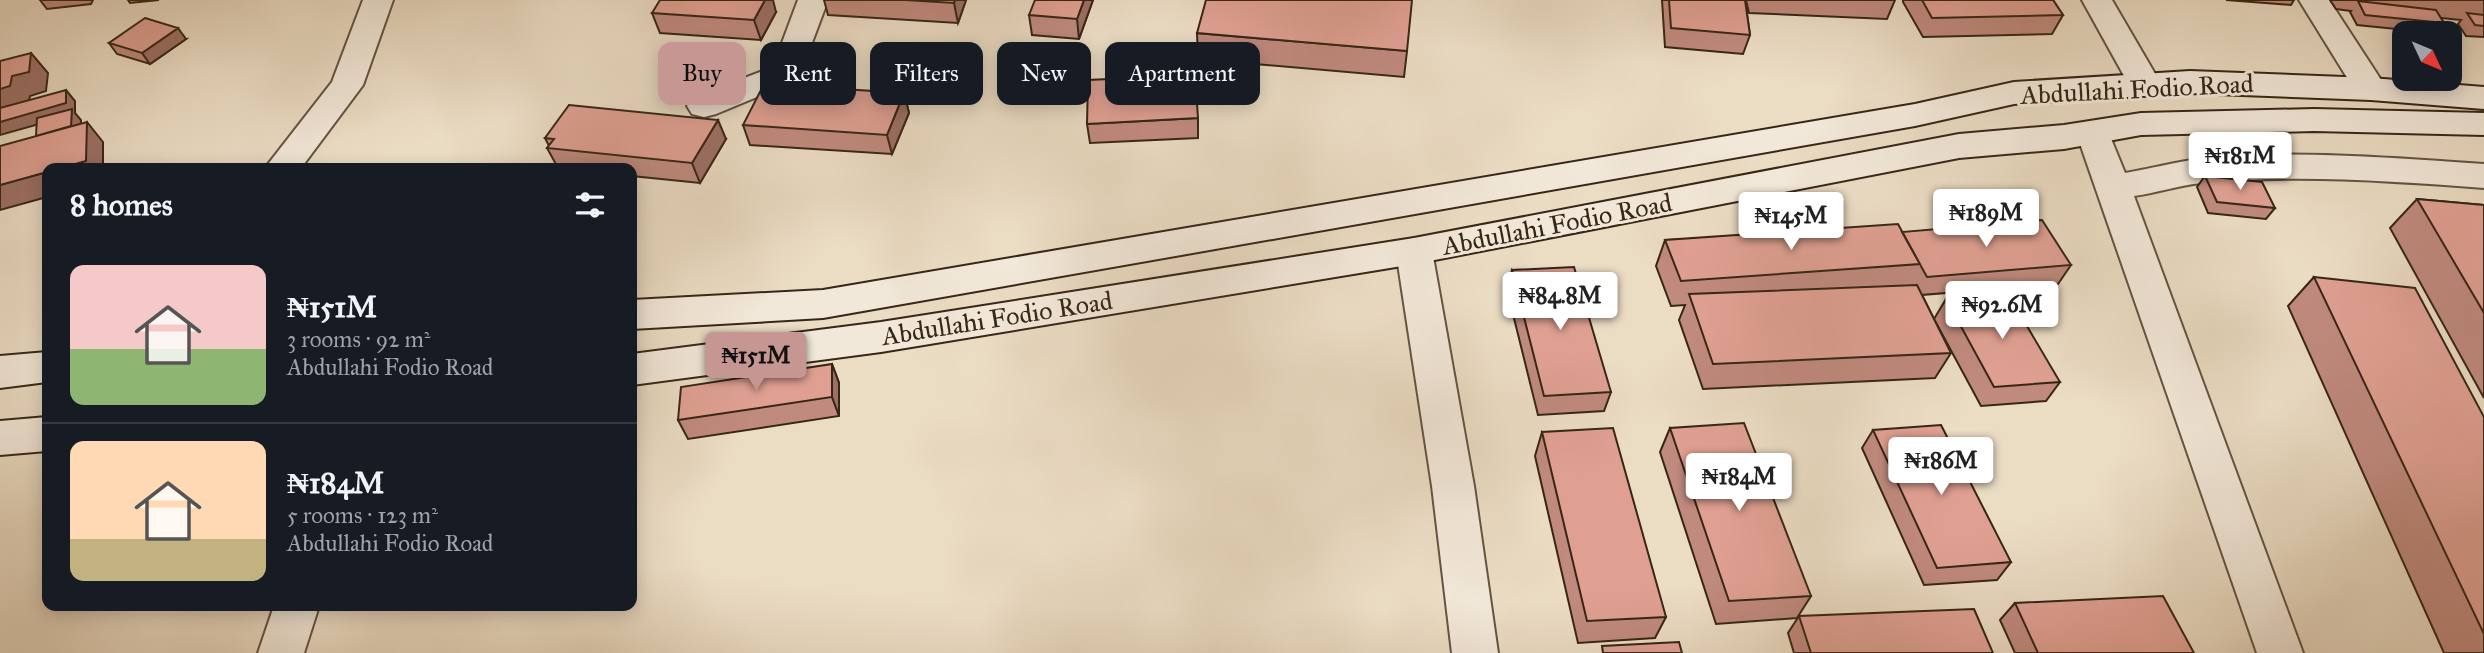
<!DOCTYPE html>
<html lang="en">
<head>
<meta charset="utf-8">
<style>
	body { margin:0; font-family:"IM FELL Great Primer",serif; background:#20242c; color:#f1f3f6; height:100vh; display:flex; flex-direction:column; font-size:26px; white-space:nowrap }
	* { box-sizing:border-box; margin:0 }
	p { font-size:23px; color:#9ea1a6 }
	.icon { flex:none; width:38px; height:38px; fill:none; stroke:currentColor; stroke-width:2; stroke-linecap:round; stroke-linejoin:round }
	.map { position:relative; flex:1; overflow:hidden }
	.details { position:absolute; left:42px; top:163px; width:595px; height:448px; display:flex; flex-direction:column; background:#171b24; border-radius:14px; box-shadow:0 4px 18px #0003 }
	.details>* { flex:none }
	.top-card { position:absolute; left:658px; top:42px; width:665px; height:63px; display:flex; gap:14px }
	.needle { width:46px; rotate:134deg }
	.tools { position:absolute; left:2392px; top:21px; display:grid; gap:14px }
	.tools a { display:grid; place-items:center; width:70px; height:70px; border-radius:14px; background:#171b24; box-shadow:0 4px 18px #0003; font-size:35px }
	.price { position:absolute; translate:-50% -60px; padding:0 16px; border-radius:7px; background:#fff; color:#222; font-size:23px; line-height:46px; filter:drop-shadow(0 2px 4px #0008) }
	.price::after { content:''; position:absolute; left:50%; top:42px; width:21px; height:16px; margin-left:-10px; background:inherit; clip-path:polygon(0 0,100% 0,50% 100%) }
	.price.selected { background:#c59692; color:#111 }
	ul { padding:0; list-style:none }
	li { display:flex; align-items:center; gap:21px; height:175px; padding:0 28px }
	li+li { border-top:2px solid #363941 }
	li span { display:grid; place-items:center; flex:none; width:196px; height:140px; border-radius:14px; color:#555 }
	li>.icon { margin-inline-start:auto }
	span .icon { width:84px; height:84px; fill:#fffc; stroke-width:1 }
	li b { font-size:30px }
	h2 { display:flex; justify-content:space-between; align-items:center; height:84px; padding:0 28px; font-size:30px }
	.chip { padding:0 24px; border-radius:14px; background:#171b24; box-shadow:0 4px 18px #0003; font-size:24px; line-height:63px }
	.chip.selected { background:#c59692; color:#111 }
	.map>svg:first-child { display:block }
</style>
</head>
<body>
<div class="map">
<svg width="2484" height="653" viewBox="0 0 2484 653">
	<rect width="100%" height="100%" fill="#ebdcc4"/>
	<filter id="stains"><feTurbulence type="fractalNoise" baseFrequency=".00286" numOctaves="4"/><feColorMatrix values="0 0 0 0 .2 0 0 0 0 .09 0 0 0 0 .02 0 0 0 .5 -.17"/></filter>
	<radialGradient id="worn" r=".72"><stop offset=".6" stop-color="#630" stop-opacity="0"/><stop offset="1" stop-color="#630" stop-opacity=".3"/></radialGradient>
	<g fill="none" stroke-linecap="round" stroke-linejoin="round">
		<g stroke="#645442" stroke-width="4">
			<path id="street" d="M363 0H393L363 85 301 168H265L332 82Z
				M798 0H828L798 80 716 114 704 117 692 114 687 106 692 98 773 67Z
				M2082 0H2112L2161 84 2157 92 2145 95 2133 92Z
				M2299 0H2329L2387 89 2383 97 2371 100 2359 97Z
				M2093 121 2105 124 2125 173C2150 169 2174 162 2199 159 2288 149 2394 158 2484 164V188C2391 181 2295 174 2202 183 2179 185 2157 193 2134 196L2303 653H2257L2076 132 2081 124Z
				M1414 238 1427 242 1432 251 1474 486 1498 653H1452L1432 486 1396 251 1401 242Z
				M274 606H319L304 653H258Z"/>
		</g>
		<g stroke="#372617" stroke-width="4">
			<path id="secondary" d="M2190 71 2371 78 2484 87V109L2371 100 2190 93 2014 104 1915 126 823 318 632 329V300L823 290 1915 104 2014 82Z
				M2314 109 2484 113V135L2314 131 2141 135 2064 149 1959 158 1414 264 881 352 632 385V354L881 322 1414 238 1959 134 2064 125 2141 113Z
				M47 352V382L0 388V356Z
				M47 417V451L0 455V421Z"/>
		</g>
		<use href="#street" fill="#f2e8d9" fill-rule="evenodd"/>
		<use href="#secondary" fill="#f2e8d9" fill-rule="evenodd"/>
	</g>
	<path fill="#c08a7e" stroke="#372617" stroke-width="2" d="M40 0H93L91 4 47 9Z
		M128 0H159L130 3Z
		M824 0H966L958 23 828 15Z
		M1093 0 1079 39 1032 35 1029 15Z
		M1662 0H1745L1750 35 1743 54 1665 47Z
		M1746 0H1895L1887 19 1749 13Z
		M1903 0H2053L2063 15 2052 34 1923 37 1903 2Z
		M2226 0H2294L2291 5Z
		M2330 0H2484V37L2466 36 2458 24 2461 20 2441 18 2444 23 2436 33 2357 25 2350 12 2351 11 2336 9Z
		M776 12 761 40 660 33 652 13Z
		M1197 33 1407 51 1404 77 1198 59Z
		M186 39 150 64 117 54 109 43Z
		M904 93 909 113 892 154 750 145 743 125Z
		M1198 118V138L1090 143 1087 124Z
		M545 138 726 139 700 183 632 176V168H558L547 148 549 146Z
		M2205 176 2275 208 2266 219 2208 213 2197 187Z
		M2417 199 2484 205V398L2390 228Z
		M1902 232 2071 265 2058 284 1922 295 1951 353 1935 378 1703 389 1679 320 1685 305 1671 306 1656 266 1665 240Z
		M1512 270 1611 392 1604 411 1538 415 1507 290Z
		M2314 277 2484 417V653H2444L2288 306Z
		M1946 299 2060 382 2046 401 1981 406 1934 319Z
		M832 364 839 383V416L688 439 678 420Z
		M1670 428 1811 596 1797 618 1716 624 1660 452Z
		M1873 430 2011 562 1997 580 1924 585 1862 448Z
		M1542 432 1666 617 1655 638 1578 643 1535 456Z
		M2015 603 2194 653H2015L2000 620Z
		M1799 616 1993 653H1794L1788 633Z"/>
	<path fill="#9c7066" stroke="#372617" stroke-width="2" d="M765 0H773L776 12 761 40 754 20Z
		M955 0H966L958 23 954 3Z
		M1084 0H1093L1079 39 1077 19Z
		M178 28 186 39 150 64 142 53Z
		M31 53 48 73 46 91 30 96 28 106 0 113V89Z
		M66 90 75 101V113L81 120 80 143 45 153 71 115 0 135V122Z
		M904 93 909 113 892 154 887 135Z
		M718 120 726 139 700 183 692 163Z
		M87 122 103 142V168H61Z
		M47 172V197L0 210V185Z
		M832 364 839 383V416L832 397Z"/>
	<path fill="#dfa092" stroke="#372617" stroke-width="2" d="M660 0H765L754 20 652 13Z
		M905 0H955L954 3Z
		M1035 0H1084L1077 19 1029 15Z
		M1206 0H1412L1407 51 1197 33Z
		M1669 0H1745L1750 35 1671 28Z
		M1922 0H2053L2063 15 1932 18Z
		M2358 1 2436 10 2444 23 2365 15Z
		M2467 13 2484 15V26L2475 25Z
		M145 18 178 28 142 53 109 43Z
		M31 53 29 72 12 76 10 86 0 89V61Z
		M1195 75 1198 118 1087 124 1088 80Z
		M764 84 904 93 887 135 743 125Z
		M66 90V103L0 122V108Z
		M569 105 718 120 692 163 547 148 554 139 545 138Z
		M72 109 71 126 36 136 37 118Z
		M87 122 86 161 61 168H47V172L0 185V146Z
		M2205 176 2262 182 2275 208 2217 202Z
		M2417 199 2484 205V313Z
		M2042 220 2071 265 1927 277 1902 232Z
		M1898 224 1920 264 1681 281 1665 240Z
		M1574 267 1611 392 1544 396 1512 270Z
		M2314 277 2415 288 2484 417V634Z
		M1917 285 1951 353 1713 364 1689 294Z
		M2008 294 2060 382 1994 387 1946 299Z
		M832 364V397L678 420 681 387Z
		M1744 423 1811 596 1729 601 1670 428Z
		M1941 425 2011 562 1937 568 1873 430Z
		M1613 428 1666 617 1587 621 1542 432Z
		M2163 596 2194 653H2038L2015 603Z
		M1974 609 1993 653H1811L1799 616Z
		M1679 642 1682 653H1603L1602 646Z"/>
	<g text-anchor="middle" stroke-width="6" stroke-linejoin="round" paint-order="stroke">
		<g font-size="26" fill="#372617" stroke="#f2e8d9">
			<text transform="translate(2137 89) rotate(-3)" y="9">Abdullahi Fodio Road</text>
			<text transform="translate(1557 224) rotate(-11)" y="9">Abdullahi Fodio Road</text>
			<text transform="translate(997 318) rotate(-9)" y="9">Abdullahi Fodio Road</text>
		</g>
	</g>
	<rect width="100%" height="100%" filter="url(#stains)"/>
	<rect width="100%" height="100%" fill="url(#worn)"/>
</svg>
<div class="tools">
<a><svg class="needle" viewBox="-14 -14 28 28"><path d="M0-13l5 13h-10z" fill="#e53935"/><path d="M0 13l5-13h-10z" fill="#9ea1a6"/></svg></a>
</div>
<b class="price" style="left:2240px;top:192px">₦181M</b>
<b class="price" style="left:1986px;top:249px">₦189M</b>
<b class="price" style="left:1791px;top:252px">₦145M</b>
<b class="price" style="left:1560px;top:332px">₦84.8M</b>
<b class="price" style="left:2002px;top:341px">₦92.6M</b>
<b class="price selected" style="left:756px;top:392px">₦151M</b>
<b class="price" style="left:1941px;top:497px">₦186M</b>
<b class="price" style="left:1739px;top:513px">₦184M</b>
<div class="top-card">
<a class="chip selected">Buy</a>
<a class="chip">Rent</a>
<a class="chip">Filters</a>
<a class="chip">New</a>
<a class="chip">Apartment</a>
</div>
<section class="details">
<h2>8 homes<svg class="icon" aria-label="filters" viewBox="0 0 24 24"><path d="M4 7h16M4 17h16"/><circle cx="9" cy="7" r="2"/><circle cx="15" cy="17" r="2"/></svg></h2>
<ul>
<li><span style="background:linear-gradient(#f6c9c9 60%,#8fb573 0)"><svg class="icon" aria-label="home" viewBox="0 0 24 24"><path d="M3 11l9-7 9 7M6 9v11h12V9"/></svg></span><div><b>₦151M</b><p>3 rooms · 92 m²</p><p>Abdullahi Fodio Road</p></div></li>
<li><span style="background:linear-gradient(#ffd9b3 70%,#c2b280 0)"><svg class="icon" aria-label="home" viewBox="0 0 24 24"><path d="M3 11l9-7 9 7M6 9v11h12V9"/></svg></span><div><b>₦184M</b><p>5 rooms · 123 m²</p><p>Abdullahi Fodio Road</p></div></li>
</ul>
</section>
</div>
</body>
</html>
